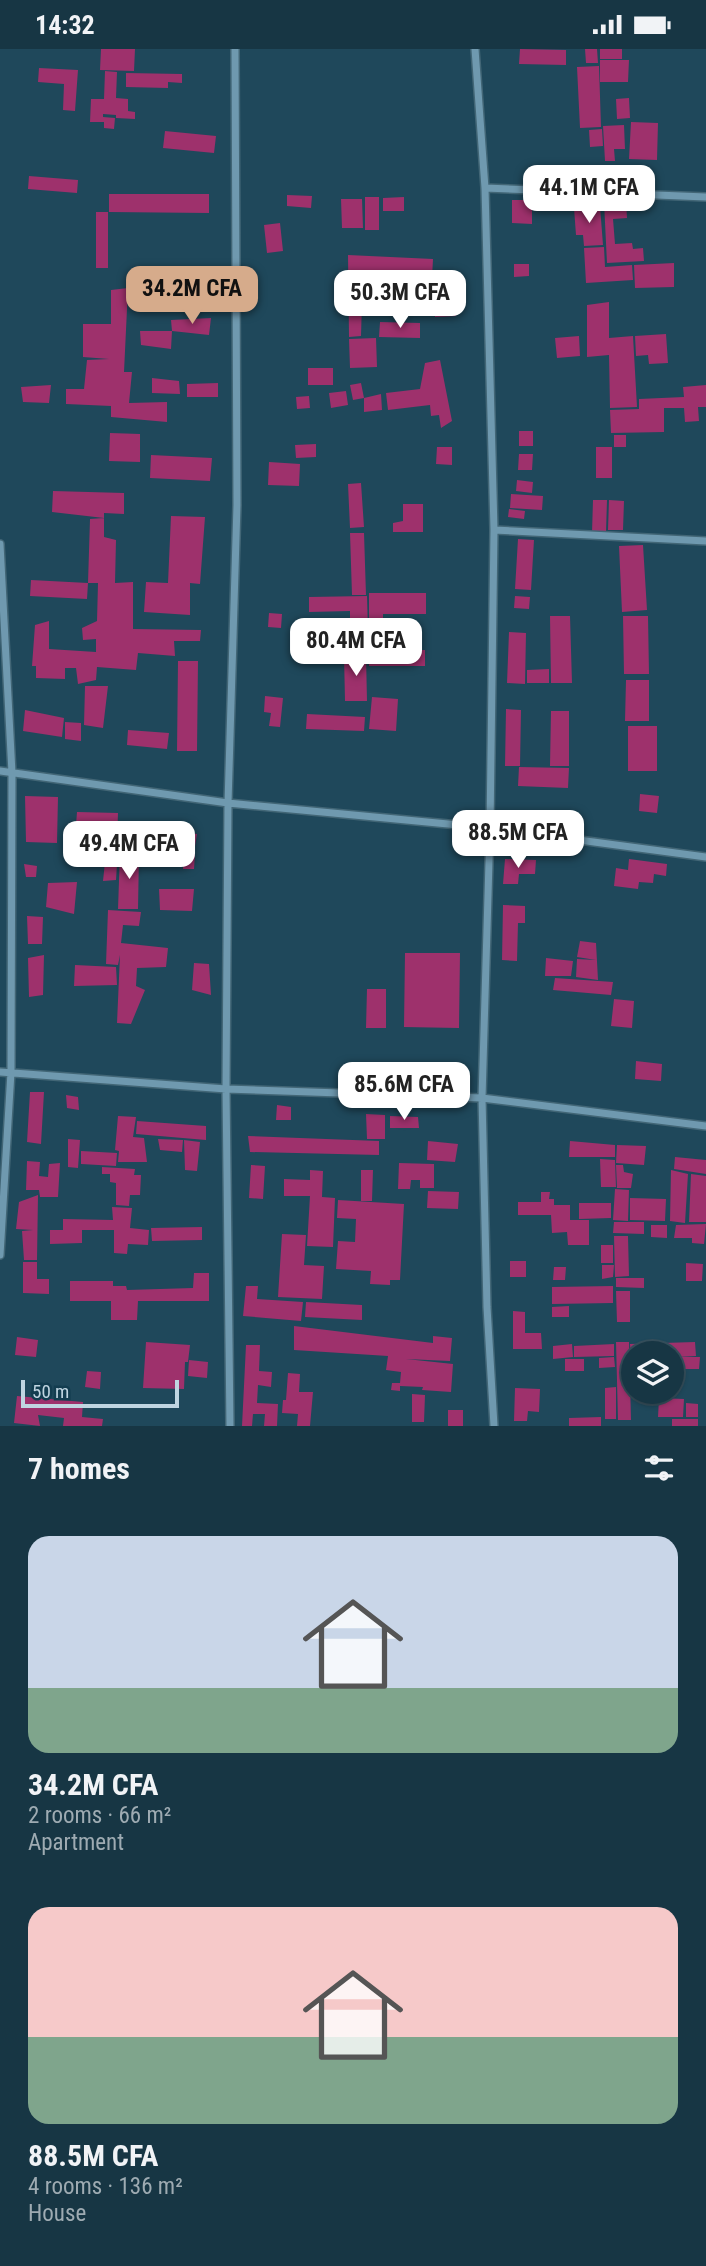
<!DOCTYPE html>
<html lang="en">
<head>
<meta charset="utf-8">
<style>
	body { margin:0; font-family:"Roboto Condensed",sans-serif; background:#24414f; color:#f1f3f6; height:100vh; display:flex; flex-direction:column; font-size:26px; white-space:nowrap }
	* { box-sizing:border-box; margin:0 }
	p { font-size:23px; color:#9eabb2 }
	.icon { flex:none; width:38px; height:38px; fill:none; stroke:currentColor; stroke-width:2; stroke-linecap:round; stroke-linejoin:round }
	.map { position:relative; height:1377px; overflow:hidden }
	.panel { display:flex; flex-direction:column; background:#173644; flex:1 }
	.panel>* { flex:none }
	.controls { position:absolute; left:621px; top:1292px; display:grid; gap:14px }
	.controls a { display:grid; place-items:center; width:63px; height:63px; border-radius:50%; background:#173644; box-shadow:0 2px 5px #0004,0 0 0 2px #36505d; font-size:35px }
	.scale { position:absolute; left:21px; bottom:18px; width:158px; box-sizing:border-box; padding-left:7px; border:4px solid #c0d5e1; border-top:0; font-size:19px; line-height:24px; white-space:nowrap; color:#c0d5e1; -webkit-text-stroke:5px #133d50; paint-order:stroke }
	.price { position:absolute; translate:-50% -60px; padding:0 16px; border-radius:14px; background:#fff; color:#222; font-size:23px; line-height:46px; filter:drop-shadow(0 2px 4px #0008) }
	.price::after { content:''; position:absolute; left:50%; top:42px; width:21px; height:16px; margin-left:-10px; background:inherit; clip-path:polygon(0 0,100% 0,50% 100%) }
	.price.selected { background:#d6ab8b; color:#111 }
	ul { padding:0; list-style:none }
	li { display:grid; align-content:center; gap:14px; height:371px; padding:0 28px }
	li span { display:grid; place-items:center; height:217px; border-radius:21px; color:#555 }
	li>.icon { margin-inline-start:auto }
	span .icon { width:126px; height:126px; fill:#fffc; stroke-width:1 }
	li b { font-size:30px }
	h2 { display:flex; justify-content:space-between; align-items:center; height:84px; padding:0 28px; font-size:30px }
	.status { display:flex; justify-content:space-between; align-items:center; height:49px; padding:0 35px; background:#173644; direction:ltr }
	.status svg { height:19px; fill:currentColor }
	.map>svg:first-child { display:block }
</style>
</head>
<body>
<div class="status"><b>14:32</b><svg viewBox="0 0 49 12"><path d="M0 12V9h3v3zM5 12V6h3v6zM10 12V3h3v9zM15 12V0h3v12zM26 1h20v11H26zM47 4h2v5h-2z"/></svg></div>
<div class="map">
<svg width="706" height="1377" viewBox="0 0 706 1377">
	<rect width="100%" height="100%" fill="#1f485b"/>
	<path fill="#9e316c" d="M101 0H135L134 22 100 21Z
		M520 0 566 1V16L519 15Z
		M585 0H597L598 14H586Z
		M600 0H622V10H600Z
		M600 11H629L628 33H600Z
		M599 17 601 78 580 79 577 18Z
		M39 19 78 21 75 62 63 61 64 35 38 33Z
		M105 22 117 23 116 49 128 50V62L135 63V70L116 69V66L103 65V68L115 69 114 80 104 79V73H90L91 50H104Z
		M126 24 182 25V34L168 33V39L126 38Z
		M629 49 630 69 617 70 616 50Z
		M631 73 658 74 657 111 629 110Z
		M624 76 625 100H614L615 112H605L603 77Z
		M602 80 603 97 590 98 589 81Z
		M165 82 216 87 214 104 163 99Z
		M29 127 78 131 77 144 28 140Z
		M109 145H209V164L109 163Z
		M287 146 312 147 311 159 287 157Z
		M365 148H379V181H365Z
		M404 148V162H383V149Z
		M341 150H362L363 179H342Z
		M512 151H532V175L512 174Z
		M604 153H626L627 169 613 170 615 195 632 194 633 200 643 199 644 212 607 214Z
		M600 157 603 196 584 197 583 186H576L574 159Z
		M96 163H108V219H96Z
		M280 174 283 202 267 204 264 176Z
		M604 198 605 218 632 216 633 231 586 234 584 199Z
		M348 206 433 210 432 229 387 226 388 221H375L374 237H385L384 258 375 259 374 252 362 253 361 287 349 288Z
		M674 214V238L635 239 634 216Z
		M514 215H529V227L514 228Z
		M454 237 456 267 435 268 433 239Z
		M128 239 124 323H132L129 354 167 353V373L111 368V357L66 355V340H84L87 311 109 310 83 308V275H111V241Z
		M609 253V289L633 287 637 358 610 359 609 306 587 308V256Z
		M211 269 209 286 172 282 171 271Z
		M380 273 420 274V289L379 288Z
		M140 282H172L171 300 141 296Z
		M666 285 668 314 649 315 648 306 636 307 635 287Z
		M579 287 580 307 557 309 555 289Z
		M376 289 377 318 350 319 349 290Z
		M440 311 452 372 441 379 439 366 431 367 430 356 388 361 386 344 420 340 425 314Z
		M308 319H333V336H308Z
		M152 329 179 332 180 345 152 344Z
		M218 334V348H187V335Z
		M361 334 364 349 353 351 350 336Z
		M51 336 49 354 23 353 21 338Z
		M706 336V358H698L699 372 685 373 684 359H664V383L611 384 610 361 639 360V350L684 348 683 338Z
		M346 342 348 356 331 359 329 344Z
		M381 345 382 361 364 363V349Z
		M309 347 310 359 297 360 296 348Z
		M519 382H533V397H519Z
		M110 384 140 385V413L109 412Z
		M614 386H626V398H614Z
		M316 395V408L296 409 295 396Z
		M437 398H452V416L436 415Z
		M596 398H612V429H596Z
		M519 405H533L532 421H518Z
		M151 406 212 409 210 432 150 429Z
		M269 413 300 415 299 437 268 436Z
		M517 431 533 433 532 444 516 442Z
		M361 434 364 478 350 479 348 435Z
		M53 442 124 444V465L104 464V488L116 491 115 534 133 533V580L201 581 200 592H174L175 607 138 604 136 621 97 618 96 631 78 635 76 619H65V630L36 629V617H32L35 576 49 572V600L96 603V590L83 591 82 579 97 572 98 534H88L87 550 30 547 31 531 88 534 90 470 104 469 52 463Z
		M511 445 543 447 542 461 510 459Z
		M593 451H607L606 484H592Z
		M609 451 624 452 623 481H608Z
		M403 455H423V483H393V474L403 472Z
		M509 460 525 462 524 470 508 468Z
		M171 467 205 468 200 535 190 534V566L144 563 146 533 168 534Z
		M350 484H364L366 546H352Z
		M518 490 534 491 531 541 515 540Z
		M643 496 647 561 622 563 619 497Z
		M369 544H426V565H383V602L425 601V617H369Z
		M367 547 368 582H360V574H350V562L309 563V548Z
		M515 547 530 548 529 560 514 559Z
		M269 564 282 565 281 579 268 578Z
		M550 567H570L572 634H551Z
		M623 567H648L649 625H624Z
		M509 583 526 584 525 635 507 634Z
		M344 606H366L367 652H345Z
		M178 612H198L197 702H177Z
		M549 620V634H527V621Z
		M626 631H649V672H625Z
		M85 637H108L103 679 84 676Z
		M265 647 283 649 280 678 269 677 271 664 264 663Z
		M372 648 398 650 396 682 369 680Z
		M506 660 521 661 520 717H505Z
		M25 661 64 669 62 688 23 682Z
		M551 662H569V717H550Z
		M307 665 365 668 364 682 306 680Z
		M65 673 81 674V692L65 690Z
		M628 677H657V722H628Z
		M128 681 169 684 167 700 127 696Z
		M519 718 569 719 568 739 518 737Z
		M640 745 659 747 657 764 639 762Z
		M25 747 58 748 57 794 26 793Z
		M77 763 118 764 117 794 75 789Z
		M153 773 178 776 171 782 197 785 194 803 120 797 122 776 139 777 140 781 153 784Z
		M69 795 118 799 116 831 103 832 105 813 69 809Z
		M120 803 139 805 138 860H118Z
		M184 804H195L194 820H183Z
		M505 810 536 811 535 825H519L518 835H503Z
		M629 810 667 815 666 827 654 825 653 834 639 833 638 840 614 837 616 819 628 821Z
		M24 815 37 817 36 828H26Z
		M77 833 74 865 46 858 48 834Z
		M159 840H194L192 862 160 861Z
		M503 856 525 857V874H518L517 912 502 911Z
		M108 861 141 863 139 877 123 876 121 894 168 899 166 918 137 919 136 937 145 941 131 975 117 974 120 906 118 916 106 915Z
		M27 867 43 868 42 895H28Z
		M580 892 596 894 598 931 576 928 577 910 596 911 577 908Z
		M405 904H460L459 979 404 978Z
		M44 906 43 946 29 948 28 909Z
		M546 909 573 912 571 927H545Z
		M194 914 209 915 211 946 192 941Z
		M75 916 116 918 117 936 74 937Z
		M555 929 613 933 611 946 553 941Z
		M367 940H386V979H366Z
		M614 950 634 952 632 979 611 977Z
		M636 1012 662 1015 661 1032 635 1030Z
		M30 1043H44L41 1095 27 1093Z
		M66 1046 78 1048 79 1061 67 1059Z
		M277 1056 291 1058V1071H276Z
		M366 1065 385 1066V1090H367Z
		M118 1067 136 1068 133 1088 144 1089 147 1113H118L119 1102 115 1101Z
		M390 1067 418 1068 419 1079H390Z
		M137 1072 206 1077V1091L136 1085Z
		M248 1087 379 1092V1106L250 1103Z
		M68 1090 80 1091 78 1119 68 1118Z
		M158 1090 183 1091 182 1103 160 1101Z
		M184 1091 200 1093 197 1122 185 1121Z
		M428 1092 458 1095 455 1113 427 1111Z
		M570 1092 615 1096V1108H569Z
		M617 1096 646 1097 644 1116 616 1114Z
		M81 1102 117 1104 116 1117 81 1115Z
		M675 1108 706 1111V1125L674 1120Z
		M600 1110 615 1111 616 1138H601Z
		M27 1112 40 1113 39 1127 48 1128 49 1115 60 1114 58 1148H40L39 1141H26Z
		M399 1114 434 1115V1139H420V1131H411L410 1140H398Z
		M251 1116 265 1117 263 1150 249 1149Z
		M616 1116H623L624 1123 633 1125 631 1139H617Z
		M102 1118 135 1120 134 1126H141L140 1146H130L129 1157 116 1156V1134L110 1133V1125H102Z
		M310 1121 323 1122 322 1148 335 1149 333 1198 307 1197 310 1147H284V1130L310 1131Z
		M361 1121H373L372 1152H361Z
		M671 1121 688 1125 685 1174 670 1172Z
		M691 1125 706 1127V1173H689Z
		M615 1140 629 1141 628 1172 613 1171Z
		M428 1142 459 1143 458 1160 427 1159Z
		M541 1143H550L549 1150H554V1156H570V1171H589V1196H568L567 1183 552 1184 551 1166H518V1153H541Z
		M38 1146 37 1211H24L22 1182 33 1181 16 1180 19 1153Z
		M630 1149 666 1150 665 1172 630 1171Z
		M338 1151 404 1155 400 1231H390V1236L370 1235 371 1222 336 1220 338 1192 355 1193 356 1170 337 1169Z
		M579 1154H611V1169L579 1170Z
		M112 1158 132 1159 130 1179 149 1181 148 1196 128 1195 127 1205 114 1204V1181H82V1194L50 1195V1181H63V1170L113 1171Z
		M614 1173H644V1185L613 1184Z
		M706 1175 704 1195 692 1194V1189H674L676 1176Z
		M651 1176H667V1189L651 1188Z
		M202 1178V1191L152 1192 151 1179Z
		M282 1185 306 1186 304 1216 324 1217 322 1250 278 1248Z
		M614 1187H628L629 1227 615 1228Z
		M601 1196H613V1214H601Z
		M510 1212H526V1228H510Z
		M23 1213H37V1230H49V1245L23 1244Z
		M686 1214 703 1215 702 1232H686Z
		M602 1216H614L613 1228 602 1230Z
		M554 1218H566L565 1231H553Z
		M194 1224H209V1252H138L137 1271H111V1252H70V1232H113V1237H126L127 1241 193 1239Z
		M616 1229H644V1239L616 1238Z
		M246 1237H258L257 1250 303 1253 301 1272 243 1267Z
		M613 1237V1254L552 1255V1238Z
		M616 1242H630V1273H617Z
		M306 1253 362 1256V1271L305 1268Z
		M569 1257V1268H552V1258Z
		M513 1262 525 1263V1284H541L542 1300H513Z
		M294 1277 433 1294V1287L452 1289 450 1312 406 1310 453 1315 451 1343 422 1341 423 1338 400 1337V1342L391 1341 392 1334H400L401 1323 386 1321 388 1307 294 1301Z
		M17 1288 38 1291 36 1308 15 1306Z
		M146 1293 190 1296 188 1313H185L184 1340 143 1339Z
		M616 1293H629L631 1371H618Z
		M695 1293 696 1307 678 1308H700L699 1320H672V1304H634V1308L631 1309 630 1295Z
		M572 1295 573 1308 553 1310V1297Z
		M614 1295V1307L574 1308V1297Z
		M246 1296H260L259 1322 272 1323 271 1338 258 1336 257 1354 278 1355 277 1377H264L265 1365H253L252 1377H242Z
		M614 1308 615 1318 599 1319V1309Z
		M565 1310H584V1322H565Z
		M189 1311 208 1313 207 1329 188 1327Z
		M87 1322 101 1323 100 1340 85 1338Z
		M288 1324 300 1325 299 1343H313L310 1377H297L298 1365 282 1364 283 1351H286Z
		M616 1338V1370H605V1339Z
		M515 1339 540 1340 539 1363 528 1362 527 1372H514Z
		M412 1345 425 1346 424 1373H412Z
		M17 1347 83 1353 82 1368 103 1370 102 1377H63L64 1369 38 1366 40 1377 14 1374Z
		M659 1349 684 1350 683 1368H658Z
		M686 1354 698 1355V1368H686Z
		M448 1361H463V1377H448Z
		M601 1368V1377H569V1369Z
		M672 1370H698V1377H672Z"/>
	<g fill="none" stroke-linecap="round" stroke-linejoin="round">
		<g stroke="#426676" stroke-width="10">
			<path id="minor" d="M475 0 485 139 494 481 490 779 482 1049 487 1258 494 1377
				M485 139 706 148
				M494 481 706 492
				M0 495 12 724 11 1023 0 1206
				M0 722 228 754 490 779 706 808
				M0 1023 226 1040 482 1049 706 1077
				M230 1377 226 1040 228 754 237 456 235 0"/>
		</g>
		<use href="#minor" stroke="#6f99af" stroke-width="7"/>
	</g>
</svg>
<div class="controls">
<a><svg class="icon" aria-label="layers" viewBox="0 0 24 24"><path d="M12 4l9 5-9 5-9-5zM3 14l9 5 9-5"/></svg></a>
</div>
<div class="scale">50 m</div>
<b class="price" style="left:589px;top:176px">44.1M CFA</b>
<b class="price selected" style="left:192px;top:277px">34.2M CFA</b>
<b class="price" style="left:400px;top:281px">50.3M CFA</b>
<b class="price" style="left:356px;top:629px">80.4M CFA</b>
<b class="price" style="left:518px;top:821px">88.5M CFA</b>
<b class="price" style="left:129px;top:832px">49.4M CFA</b>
<b class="price" style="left:404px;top:1073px">85.6M CFA</b>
</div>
<section class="panel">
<h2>7 homes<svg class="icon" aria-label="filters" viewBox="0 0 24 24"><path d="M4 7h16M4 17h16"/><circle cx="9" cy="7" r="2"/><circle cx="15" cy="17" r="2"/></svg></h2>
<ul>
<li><span style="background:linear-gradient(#c9d6e8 70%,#7fa58c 0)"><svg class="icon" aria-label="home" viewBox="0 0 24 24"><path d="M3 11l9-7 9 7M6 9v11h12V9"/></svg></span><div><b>34.2M CFA</b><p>2 rooms · 66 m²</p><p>Apartment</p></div></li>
<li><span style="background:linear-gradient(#f6c9c9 60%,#7fa58c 0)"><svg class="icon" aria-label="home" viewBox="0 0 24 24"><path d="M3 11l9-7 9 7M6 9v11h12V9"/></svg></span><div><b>88.5M CFA</b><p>4 rooms · 136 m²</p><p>House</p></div></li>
</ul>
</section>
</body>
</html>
